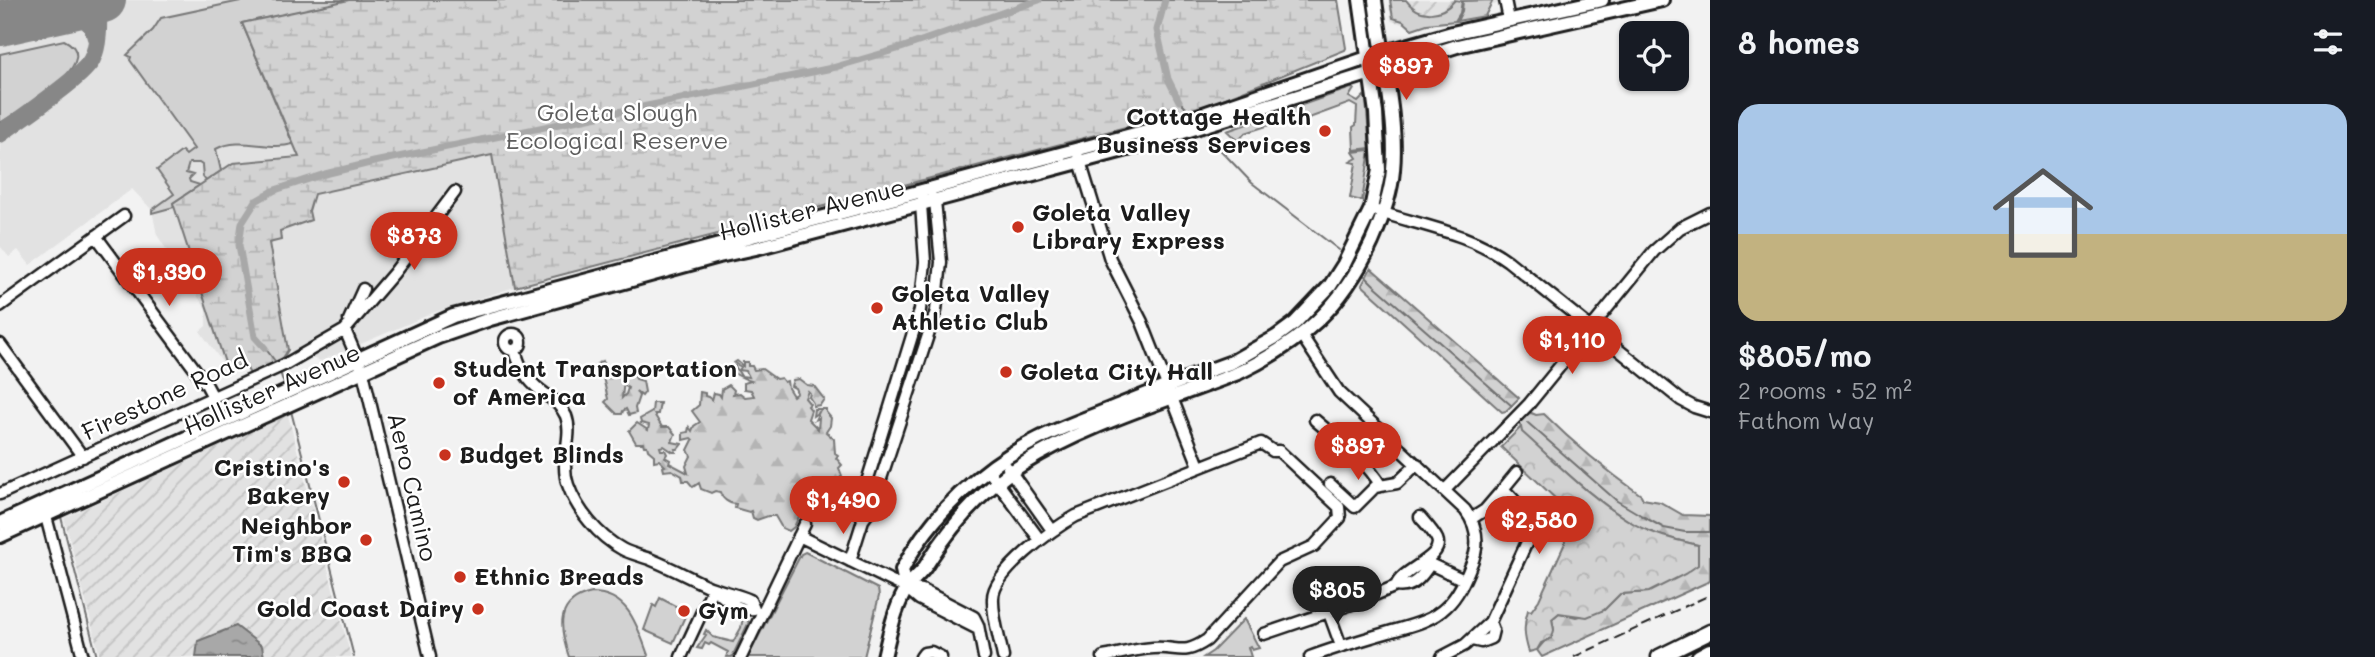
<!DOCTYPE html>
<html lang="en">
<head>
<meta charset="utf-8">
<style>
	body { margin:0; font-family:Mali,sans-serif; background:#242831; color:#f1f3f6; height:100vh; display:flex; flex-direction:column; font-size:26px; white-space:nowrap }
	* { box-sizing:border-box; margin:0 }
	p { font-size:23px; color:#9ea1a6 }
	.icon { flex:none; width:38px; height:38px; fill:none; stroke:currentColor; stroke-width:2; stroke-linecap:round; stroke-linejoin:round }
	.map { position:relative; flex:1; overflow:hidden }
	.side { display:flex; flex-direction:column; background:#171b24; width:665px }
	.side>* { flex:none }
	.controls { position:absolute; left:1619px; top:21px; display:grid; gap:14px }
	.controls a { display:grid; place-items:center; width:70px; height:70px; border-radius:14px; background:#171b24; box-shadow:0 2px 5px #0004; font-size:35px }
	.price { position:absolute; translate:-50% -60px; padding:0 16px; border-radius:24px; background:#c8321e; color:#fff; font-size:23px; line-height:46px; filter:drop-shadow(0 2px 4px #0008) }
	.price::after { content:''; position:absolute; left:50%; top:42px; width:21px; height:16px; margin-left:-10px; background:inherit; clip-path:polygon(0 0,100% 0,50% 100%) }
	.price.on { background:#222; color:#fff }
	ul { padding:0; list-style:none }
	li { display:grid; align-content:center; gap:14px; height:371px; padding:0 28px }
	li span { display:grid; place-items:center; height:217px; border-radius:21px; color:#555 }
	li>.icon { margin-inline-start:auto }
	span .icon { width:126px; height:126px; fill:#fffc; stroke-width:1 }
	li b { font-size:30px }
	h2 { display:flex; justify-content:space-between; align-items:center; height:84px; padding:0 28px; font-size:30px }
	main { display:flex; flex:1; min-height:0 }
	.map>svg:first-child { display:block }
</style>
</head>
<body>
<main>
<div class="map">
<svg width="1710" height="657" viewBox="0 0 1710 657">
	<defs>
		<pattern id="industrial-furrows" width="10" height="10" patternUnits="userSpaceOnUse" patternTransform="scale(1.75)"><rect width="10" height="10" fill="#e2e2e2"/><path d="M-1 1l2-2M0 10L10 0M9 11l2-2" fill="none" stroke="#c1c1c1"/></pattern>
		<pattern id="forest-firs" width="22" height="20" patternUnits="userSpaceOnUse" patternTransform="scale(1.75)"><rect width="22" height="20" fill="#d2d2d2"/><path d="M5 1l3.5 6h-7zM16 11l3.5 6h-7z" fill="#b4b4b4"/></pattern>
		<pattern id="wetland-marsh" width="20" height="14" patternUnits="userSpaceOnUse" patternTransform="scale(1.75)"><rect width="20" height="14" fill="#d2d2d2"/><path d="M1 5h8M5 5V1M11 12h8M15 12V8" fill="none" stroke="#b4b4b4"/></pattern>
		<pattern id="park-crowns" width="20" height="18" patternUnits="userSpaceOnUse" patternTransform="scale(1.75)"><rect width="20" height="18" fill="#d2d2d2"/><path d="M2 6a3 3 0 1 1 6 0M12 15a3 3 0 1 1 6 0" fill="none" stroke="#b4b4b4"/></pattern>
		<pattern id="water-ripples" width="26" height="14" patternUnits="userSpaceOnUse" patternTransform="scale(1.75)"><rect width="26" height="14" fill="#a8a8a8"/><path d="M2 4q2-2 4 0t4 0M15 11q2-2 4 0t4 0" fill="none" stroke="#888"/></pattern>
	</defs>
	<rect width="100%" height="100%" fill="#f2f2f2"/>
	<filter id="ink" filterUnits="userSpaceOnUse"><feTurbulence type="fractalNoise" baseFrequency=".0143" numOctaves="2"/><feDisplacementMap in="SourceGraphic" scale="14" xChannelSelector="R" yChannelSelector="G"/><feConvolveMatrix kernelMatrix="1 2 1 2 8 2 1 2 1" color-interpolation-filters="sRGB"/></filter>
	<g filter="url(#ink)">
		<path fill="#e2e2e2" d="M0 0H353L242 23 314 194 492 155 515 287 433 313 321 361 288 350 283 358 250 374 245 365 227 369 200 331 206 326V309L157 235 152 210 132 189 30 265 18 250 9 257 0 246Z"/>
		<path fill="url(#industrial-furrows)" d="M1389 0H1517L1403 24 1391 21Z
			M288 415 351 657H100L64 518Z"/>
		<path fill="#d2d2d2" stroke="#777" stroke-width="2" d="M245 0H353L242 23 293 144C267 151 241 136 216 149L221 171 206 181 203 177 202 165 199 163H189L186 173 193 175 189 179 190 182 200 185 173 203 174 207 152 213V210L174 194 157 170 182 151 186 155 194 149 130 60 131 57 127 55 153 30 161 18Z
			M1390 0H1406C1419 18 1441 17 1455 0L1462 1 1460 13 1455 21 1427 24 1412 29 1403 21 1393 18Z
			M1493 0 1485 16 1457 21 1462 11 1463 1Z
			M64 40C109 62 18 111 0 123V54Z
			M1351 88 1354 89 1349 97 1358 102 1364 96 1366 100 1370 148 1354 150 1353 127 1356 125 1357 107 1350 103 1290 125 1289 123 1284 124 1282 121 1245 133 1241 138 1244 141 1240 143 1227 131Z
			M1370 150 1362 201 1350 198 1356 163 1350 162 1357 158 1353 152Z
			M805 552 878 589 879 596 864 657H748L801 554Z
			M592 593C628 593 637 625 648 655L647 657H569C559 628 555 601 592 593Z
			M660 598 687 612 673 643 644 630 653 605 656 607Z
			M743 617 749 622 732 657H726L728 652 711 643 709 645 705 643 702 649 697 648 706 635 704 634 706 630 713 637 733 642 741 628Z
			M1244 619 1259 648 1252 650 1250 646 1248 647 1251 657H1204L1213 651Z"/>
		<path fill="url(#forest-firs)" stroke="#777" stroke-width="2" d="M1371 268 1518 397 1519 398 1506 411 1502 412 1362 285Z
			M603 361 606 369H619L624 380 622 398 626 394 628 388 625 386 624 373 632 371 636 379 643 381 645 392 642 396 636 391 639 396 635 408 636 413 629 415 626 409 623 411 622 414H617L605 402 608 399 602 373 597 364Z
			M737 361 743 366V362H748V366H752L754 370 762 369 776 379 781 378 784 382 787 381 788 388 793 396 797 393 795 388 791 386 793 380 799 379 807 385 814 386 824 399 820 405 813 406V403L809 397 810 393 808 391 805 398 810 404 808 406 811 410 808 419 818 429 819 418 815 420 819 412 813 416 814 409H826V412L831 418 830 426 826 432 834 439 835 453 838 455 836 458 842 465 839 468 842 476 840 478 842 483 838 489V492L835 491 828 498 831 506 824 514 817 513V508L831 484 829 481C818 483 811 491 811 503L801 512 794 527 789 531 782 528 775 516H768L757 520 753 518 751 511 749 512 735 508 736 504C729 504 722 499 720 492L715 491 711 493 701 489 699 483 693 487 688 481H683L682 476 672 470 664 471 663 467 665 466 659 460 654 461V455L648 450 647 446H644L643 443H636L629 431 637 423 648 430 649 425 641 423 640 419 652 412 653 403H660L658 414H654L662 427H669L675 434 672 442 682 444 678 449H675L676 452H673L664 446 660 447 661 450H665L667 454 665 457 670 460 669 463 688 473 686 466 691 456 688 450 693 440 691 438 683 440V433L688 432 689 427 692 431 694 426 700 422 692 411 699 405 700 392 705 393V396L708 397 712 400 714 393 719 394 721 397 722 389 729 385 734 390 733 394 740 393 745 397 754 396 751 390 744 389V383L751 381C741 378 736 374 726 369L730 366H735L741 376 749 377 746 371 739 370 741 367 734 363Z
			M1527 411 1536 415 1544 414C1574 444 1607 471 1641 495L1643 499 1660 502 1683 515 1710 516V581L1542 657 1537 650 1554 630 1552 619 1559 613 1576 617 1604 610 1620 594 1649 592 1698 545C1677 540 1654 535 1635 525 1593 500 1558 464 1521 432V427L1516 420Z"/>
		<path fill="url(#wetland-marsh)" stroke="#777" stroke-width="2" d="M349 0H1338L1346 48 1345 50 1203 107 1122 128 515 287 492 155 314 194 309 211 311 220 280 231 281 240 269 243 288 350 283 358 250 374 245 365 227 369 173 203 233 163 299 157 242 23Z"/>
		<path fill="url(#park-crowns)" stroke="#777" stroke-width="2" d="M1521 427 1522 432C1558 464 1593 501 1636 525 1654 535 1677 540 1698 545V565L1685 574 1649 592 1620 594 1604 610 1587 617 1559 613 1552 619 1554 630 1552 638 1541 643 1537 650 1529 652C1524 637 1523 625 1528 610L1531 611 1539 600 1565 543 1563 519 1558 501 1501 447Z"/>
		<path fill="url(#water-ripples)" stroke="#707070" stroke-width="2" d="M236 626 262 646 264 657H196L198 641Z"/>
		<g fill="none" stroke-linecap="round" stroke-linejoin="round">
			<path stroke="#707070" stroke-width="2" d="M1179 101 1188 110
				M1209 138 1252 183 1339 250
				M1365 276 1374 285 1512 406
				M265 348 275 361
				M280 372 284 384
				M291 411 354 657
				M1528 423 1617 501 1644 517 1664 528 1685 532H1710
				M61 517 97 657"/>
			<path stroke="#a8a8a8" stroke-width="7" d="M1165 0 1157 30 1168 79 1179 101
				M265 348 255 337 239 245 242 223 256 201 275 190 325 174 374 162 832 68 901 48 1039 0"/>
			<path stroke="#878787" stroke-width="18" d="M62 9C79 13 92 19 96 38
				M41 14 60 0
				M0 134C19 119 84 77 92 59 100 43 98 18 98 0"/>
			<path stroke="#878787" stroke-width="46" d="M0 23 103 0"/>
			<g stroke="#1c1c1c" stroke-width="15">
				<path id="minor" d="M1505 0 1509 20
					M1079 158 1110 259 1142 322 1199 466
					M1377 211C1422 226 1470 233 1508 261L1681 400 1694 407 1710 412
					M96 236 206 384 213 397
					M0 306 124 216
					M349 320 363 289
					M345 330 363 372 430 657
					M505 342a8 8 0 1 1 16 0a8 8 0 1 1-16 0Z
					M1302 336 1339 392 1465 510C1478 527 1480 545 1471 565 1465 580 1458 596 1446 607 1430 623 1404 627 1382 634 1358 641 1334 648 1310 657
					M0 344 83 457
					M515 350C519 366 527 380 540 390 550 398 560 403 566 416 574 437 559 460 568 485 577 510 598 536 622 549 631 554 642 556 652 560 672 568 690 578 710 587 723 592 737 594 750 600L754 609C737 611 725 599 713 588
					M1315 420C1338 440 1366 460 1381 486
					M1352 452 1377 427
					M1008 468 1052 530
					M989 471 1040 540
					M1330 484 1355 507 1375 487 1397 483 1417 464
					M1503 489 1517 472
					M1445 490 1529 404 1654 251 1680 228 1710 213
					M0 494 284 365 345 330 394 273 455 192
					M44 509 83 657
					M1420 517C1425 523 1433 531 1437 539 1445 558 1401 569 1396 586 1412 589 1422 577 1430 564L1429 559
					M863 520 860 511 861 501 920 310 925 262 921 204 923 199
					M799 536 906 588 919 599 978 629
					M850 561 863 520 871 509 936 311 941 262 935 201 932 197
					M1430 564 1464 580
					M908 588 922 590 974 617 978 625 984 657
					M1329 613 1341 646
					M1264 634 1358 602 1396 586
					M1472 640 1481 642 1491 638 1493 630 1490 622
					M681 657 713 588
					M741 657 805 524
					M921 657 924 653 931 652 941 657
					M1003 657C1000 639 992 617 993 598 993 572 1054 528 1076 516L1261 443 1273 451H1279L1339 507 1340 518 1314 546 1279 562 1207 640C1182 657 1179 646 1153 648 1136 649 1119 654 1103 657
					M1442 657 1465 645 1490 622 1527 542C1530 518 1520 504 1503 489L1485 510 1471 519"/>
			</g>
			<g stroke="#1c1c1c" stroke-width="18">
				<path id="major" d="M0 523 453 316 1180 122 1382 53 1452 33 1602 0
					M0 536 438 337 490 319 719 256 756 248 1135 147 1457 46 1662 0
					M906 588 902 570C929 516 983 466 1038 439 1064 426 1091 417 1117 406 1155 391 1193 376 1232 362L1276 337 1295 323 1330 286 1344 264 1371 209 1379 170 1376 113 1360 0
					M884 657C889 635 894 611 905 591 909 582 919 576 925 567 950 527 982 489 1023 464 1084 425 1169 400 1238 373 1302 342 1342 307 1372 242 1382 219 1391 195 1393 170 1398 120 1381 52 1375 0"/>
			</g>
			<g stroke="#1c1c1c" stroke-width="19">
				<path id="highway" d="M1659 657 1710 632
					M1699 657 1710 651"/>
			</g>
			<use href="#minor" stroke="#fff" stroke-width="10"/>
			<use href="#major" stroke="#fff" stroke-width="12"/>
			<use href="#highway" stroke="#fff" stroke-width="14"/>
			<path stroke="#1c1c1c" stroke-width="2" stroke-dasharray="10 5" stroke-linecap="butt" d="M1574 657 1710 595"/>
		</g>
	</g>
	<g fill="#c8321e" stroke="#fff" stroke-width="2.5">
		<circle cx="1325" cy="131" r="7"/>
		<circle cx="1018" cy="227" r="7"/>
		<circle cx="877" cy="308" r="7"/>
		<circle cx="1006" cy="372" r="7"/>
		<circle cx="439" cy="383" r="7"/>
		<circle cx="445" cy="455" r="7"/>
		<circle cx="344" cy="482" r="7"/>
		<circle cx="366" cy="540" r="7"/>
		<circle cx="460" cy="577" r="7"/>
		<circle cx="478" cy="609" r="7"/>
		<circle cx="684" cy="611" r="7"/>
	</g>
	<g text-anchor="middle" stroke-width="5" stroke-linejoin="round" paint-order="stroke">
		<g font-size="24" fill="#5c5c5c" stroke="#fff">
			<text x="617" y="121">Goleta Slough<tspan x="617" dy="28">Ecological Reserve</tspan></text>
		</g>
		<g font-size="24" font-weight="bold" fill="#1c1c1c" stroke="#fff" text-anchor="start">
			<text x="1311" y="125" text-anchor="end">Cottage Health<tspan x="1311" dy="28">Business Services</tspan></text>
			<text x="1032" y="221">Goleta Valley<tspan x="1032" dy="28">Library Express</tspan></text>
			<text x="891" y="302">Goleta Valley<tspan x="891" dy="28">Athletic Club</tspan></text>
			<text x="453" y="377">Student Transportation<tspan x="453" dy="28">of America</tspan></text>
			<text x="1020" y="380">Goleta City Hall</text>
			<text x="459" y="463">Budget Blinds</text>
			<text x="330" y="476" text-anchor="end">Cristino's<tspan x="330" dy="28">Bakery</tspan></text>
			<text x="352" y="534" text-anchor="end">Neighbor<tspan x="352" dy="28">Tim's BBQ</tspan></text>
			<text x="474" y="585">Ethnic Breads</text>
			<text x="464" y="617" text-anchor="end">Gold Coast Dairy</text>
			<text x="698" y="619">Gym</text>
		</g>
		<g font-size="24" fill="#1c1c1c" stroke="#fff">
			<text transform="translate(812 210) rotate(-14)" y="8">Hollister Avenue</text>
			<text transform="translate(272 390) rotate(-24)" y="8">Hollister Avenue</text>
			<text transform="translate(165 396) rotate(-25)" y="8">Firestone Road</text>
			<text transform="translate(412 487) rotate(77)" y="8">Aero Camino</text>
		</g>
	</g>
</svg>
<div class="controls">
<a><svg class="icon" aria-label="locate" viewBox="0 0 24 24"><circle cx="12" cy="12" r="6"/><path d="M12 2v4M12 18v4M2 12h4M18 12h4"/></svg></a>
</div>
<b class="price" style="left:1406px;top:102px">$897</b>
<b class="price" style="left:414px;top:272px">$873</b>
<b class="price" style="left:169px;top:308px">$1,390</b>
<b class="price" style="left:1572px;top:376px">$1,110</b>
<b class="price" style="left:1358px;top:482px">$897</b>
<b class="price" style="left:843px;top:536px">$1,490</b>
<b class="price" style="left:1539px;top:556px">$2,580</b>
<b class="price on" style="left:1337px;top:626px">$805</b>
</div>
<section class="side">
<h2>8 homes<svg class="icon" aria-label="filters" viewBox="0 0 24 24"><path d="M4 7h16M4 17h16"/><circle cx="9" cy="7" r="2"/><circle cx="15" cy="17" r="2"/></svg></h2>
<ul>
<li><span style="background:linear-gradient(#a9c7e8 60%,#c2b280 0)"><svg class="icon" aria-label="home" viewBox="0 0 24 24"><path d="M3 11l9-7 9 7M6 9v11h12V9"/></svg></span><div><b>$805/mo</b><p>2 rooms · 52 m²</p><p>Fathom Way</p></div></li>
</ul>
</section>
</main>
</body>
</html>
